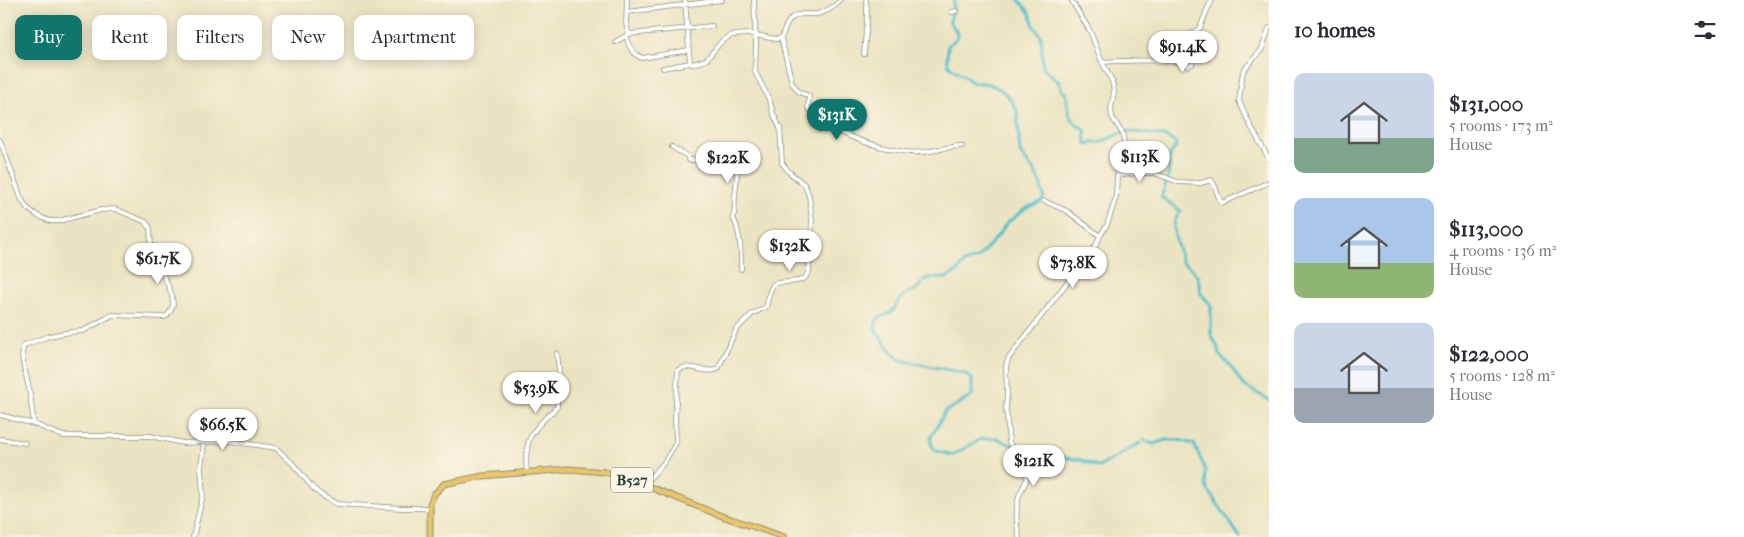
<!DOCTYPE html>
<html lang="en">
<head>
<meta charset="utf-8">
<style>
	body { margin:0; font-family:"IM FELL French Canon",serif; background:#f2f2f3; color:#2b2b33; height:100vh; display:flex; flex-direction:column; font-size:19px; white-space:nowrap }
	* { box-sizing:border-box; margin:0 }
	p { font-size:16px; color:#7c7c81 }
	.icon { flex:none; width:28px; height:28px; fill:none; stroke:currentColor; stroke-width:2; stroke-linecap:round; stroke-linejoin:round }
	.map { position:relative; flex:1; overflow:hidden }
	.side { display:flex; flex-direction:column; background:#fff; width:475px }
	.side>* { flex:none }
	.top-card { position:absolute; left:15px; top:15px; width:475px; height:45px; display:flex; gap:10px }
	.price { position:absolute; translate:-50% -42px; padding:0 11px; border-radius:18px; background:#fff; color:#222; font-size:16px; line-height:32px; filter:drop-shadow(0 1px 2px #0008) }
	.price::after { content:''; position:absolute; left:50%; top:30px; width:15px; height:11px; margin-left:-8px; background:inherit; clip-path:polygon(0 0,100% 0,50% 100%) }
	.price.selected { background:#0f766e; color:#fff }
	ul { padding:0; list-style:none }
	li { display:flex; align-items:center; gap:15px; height:125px; padding:0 25px }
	li span { display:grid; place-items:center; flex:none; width:140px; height:100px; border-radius:10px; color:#555 }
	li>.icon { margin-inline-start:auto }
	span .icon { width:60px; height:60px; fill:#fffc; stroke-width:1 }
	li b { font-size:21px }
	h2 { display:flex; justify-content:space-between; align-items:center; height:60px; padding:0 25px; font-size:21px }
	.pill { padding:0 18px; border-radius:10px; background:#fff; box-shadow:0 2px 12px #0003; font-size:18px; line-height:45px }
	.pill.selected { background:#0f766e; color:#fff }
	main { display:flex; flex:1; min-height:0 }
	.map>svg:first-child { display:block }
</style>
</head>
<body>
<main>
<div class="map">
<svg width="1269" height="537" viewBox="0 0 1269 537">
	<rect width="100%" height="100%" fill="#fcf5e5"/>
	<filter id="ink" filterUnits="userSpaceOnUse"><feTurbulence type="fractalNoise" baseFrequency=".02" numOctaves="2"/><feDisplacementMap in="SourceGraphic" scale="10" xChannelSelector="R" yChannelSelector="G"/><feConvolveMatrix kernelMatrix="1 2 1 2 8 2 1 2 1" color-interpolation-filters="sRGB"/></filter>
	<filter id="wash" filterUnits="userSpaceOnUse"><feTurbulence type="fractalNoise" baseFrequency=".0096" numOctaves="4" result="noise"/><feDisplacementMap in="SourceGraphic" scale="20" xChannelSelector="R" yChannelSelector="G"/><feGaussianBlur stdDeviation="1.12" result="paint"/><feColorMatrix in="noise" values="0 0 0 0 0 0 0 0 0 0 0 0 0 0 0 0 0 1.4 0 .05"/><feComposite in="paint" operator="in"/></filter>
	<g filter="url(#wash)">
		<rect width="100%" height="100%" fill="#ebe4c2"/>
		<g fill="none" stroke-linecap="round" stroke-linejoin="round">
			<path stroke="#53c0ca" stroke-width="3" d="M954 0C955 9 951 14 950 22 957 34 963 35 948 45 946 68 946 64 963 75 967 78 970 81 974 83 995 81 1008 92 1017 111L1020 153 1034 171 1040 183 1044 197 1041 202 1026 208 1007 223 996 238 978 258 964 263 958 271 946 278H929L924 280 917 289 908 293 900 299 892 312 877 319 875 328 890 351 900 360 964 373 972 379V396L945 412 931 437V444L936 451 953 455 981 439 997 438 1009 444 1025 449H1046L1061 457 1081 460 1099 467 1140 443
				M1019 0 1030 13 1034 26 1041 36 1043 68 1059 82 1062 91 1066 93C1070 113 1066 119 1085 130L1086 144 1101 142 1124 132 1128 131 1164 136 1176 143V147C1167 154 1170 167 1168 177 1166 184 1164 191 1161 197L1181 211C1179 214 1177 216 1176 218 1170 228 1180 252 1182 262L1191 268 1198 277 1201 294 1211 305V334L1218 348 1219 355 1229 364 1243 385 1269 400
				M1144 440 1153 444 1166 440H1178L1194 444 1205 469 1206 487 1240 537"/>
		</g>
	</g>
	<g filter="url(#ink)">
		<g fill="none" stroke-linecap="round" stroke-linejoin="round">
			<g stroke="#85907b" stroke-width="5.5">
				<path id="minor" d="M627 0 626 24 629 34
					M685 0 690 63
					M627 12 722 0
					M952 12 956 11
					M1269 28 1262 49 1243 71 1239 101 1250 125 1269 159
					M627 37C628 47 633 54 642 58L689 50
					M781 38 792 83 799 92 809 96 808 108C816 118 821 114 827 119 833 123 835 129 841 132 859 142 903 155 923 152 937 151 948 146 962 146
					M615 42 629 34 712 26
					M864 54C865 35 869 20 866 0
					M1171 60 1184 63 1188 66 1192 64
					M1102 62C1125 60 1148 61 1171 60L1182 39 1200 28 1207 10 1212 0
					M663 68 690 63 692 64 706 60 721 42 732 35 750 34 776 39 781 38C785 31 786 21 793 17 800 12 809 15 817 14 827 12 834 7 841 0
					M0 140 21 198 27 208 38 216 50 221H59L101 210 115 209 146 222 150 228 151 246 172 295 173 305 171 310 167 316 163 317 112 315 83 331 70 332 49 336 24 345C19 358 26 372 28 384 31 397 32 411 34 424
					M672 147 687 156 689 160H695L727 152H730C741 167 736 180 735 197 734 205 736 210 733 217 741 234 741 251 741 269
					M1117 176 1136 173H1154L1178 182 1201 183 1211 180C1217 186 1216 196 1222 203L1269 182
					M1044 201 1067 211 1100 236
					M0 415 34 424 63 436H150L183 443 229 441 276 448 293 464 313 488 321 495 337 504 402 508H429
					M0 439 25 443
					M527 472C523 437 533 430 557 407L559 371 557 353
					M644 484 663 464 676 443 675 416 678 370C690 362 706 375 718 369L736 330 752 314 766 307 770 291 773 285 776 283 798 281 805 278 809 271 812 221 809 196 806 188 804 184 789 172 782 163 780 128 773 113 770 101 755 72 756 44 754 0
					M193 537 203 495 201 468 204 443
					M1019 537C1016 523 1015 510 1019 496 1021 489 1026 484 1027 477L1009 442 1006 408 1007 394 1006 366 1008 359 1096 245 1100 236 1107 225 1116 197 1117 176 1124 144 1123 134 1112 117 1111 109 1114 92 1112 81 1102 62 1090 31 1071 0"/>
			</g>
			<g stroke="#85907b" stroke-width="7">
				<path id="major" d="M430 537V504L434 494 444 484 483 476 568 469 605 472 630 479 719 515 784 537"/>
			</g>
			<use href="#minor" stroke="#fff" stroke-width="4"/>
			<use href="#major" stroke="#eec469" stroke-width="5"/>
		</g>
	</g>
	<g text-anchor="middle" stroke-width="4.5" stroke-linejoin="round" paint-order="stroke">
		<rect fill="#fcf5e5" stroke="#617469" stroke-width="1" x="611" y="467.5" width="42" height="25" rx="4"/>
		<g font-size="15" font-weight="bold" fill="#1f3d34">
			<text x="632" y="485">B527</text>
		</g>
	</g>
</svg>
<b class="price" style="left:1183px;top:73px">$91.4K</b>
<b class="price selected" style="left:837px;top:141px">$131K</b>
<b class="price" style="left:1140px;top:183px">$113K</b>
<b class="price" style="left:728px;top:184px">$122K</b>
<b class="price" style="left:790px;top:272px">$132K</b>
<b class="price" style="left:158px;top:285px">$61.7K</b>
<b class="price" style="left:1073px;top:289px">$73.8K</b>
<b class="price" style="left:536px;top:414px">$53.9K</b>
<b class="price" style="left:223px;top:451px">$66.5K</b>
<b class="price" style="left:1034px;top:487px">$121K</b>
<div class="top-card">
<a class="pill selected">Buy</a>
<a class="pill">Rent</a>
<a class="pill">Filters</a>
<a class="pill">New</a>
<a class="pill">Apartment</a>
</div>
</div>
<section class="side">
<h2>10 homes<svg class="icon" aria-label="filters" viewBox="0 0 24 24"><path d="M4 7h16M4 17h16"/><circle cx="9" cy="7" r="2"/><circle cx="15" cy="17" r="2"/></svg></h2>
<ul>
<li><span style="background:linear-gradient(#c9d6e8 65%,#7fa58c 0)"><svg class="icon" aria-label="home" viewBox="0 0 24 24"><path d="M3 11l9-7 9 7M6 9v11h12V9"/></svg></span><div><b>$131,000</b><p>5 rooms · 173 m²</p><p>House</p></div></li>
<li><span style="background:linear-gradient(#a9c7e8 65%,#8fb573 0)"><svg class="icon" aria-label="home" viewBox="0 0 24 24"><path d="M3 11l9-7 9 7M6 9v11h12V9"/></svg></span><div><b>$113,000</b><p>4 rooms · 136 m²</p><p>House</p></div></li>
<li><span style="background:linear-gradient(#c9d6e8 65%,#9aa5b1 0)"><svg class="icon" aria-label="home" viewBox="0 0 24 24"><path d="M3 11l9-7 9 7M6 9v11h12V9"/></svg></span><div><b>$122,000</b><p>5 rooms · 128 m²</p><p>House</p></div></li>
</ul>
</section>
</main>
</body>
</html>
